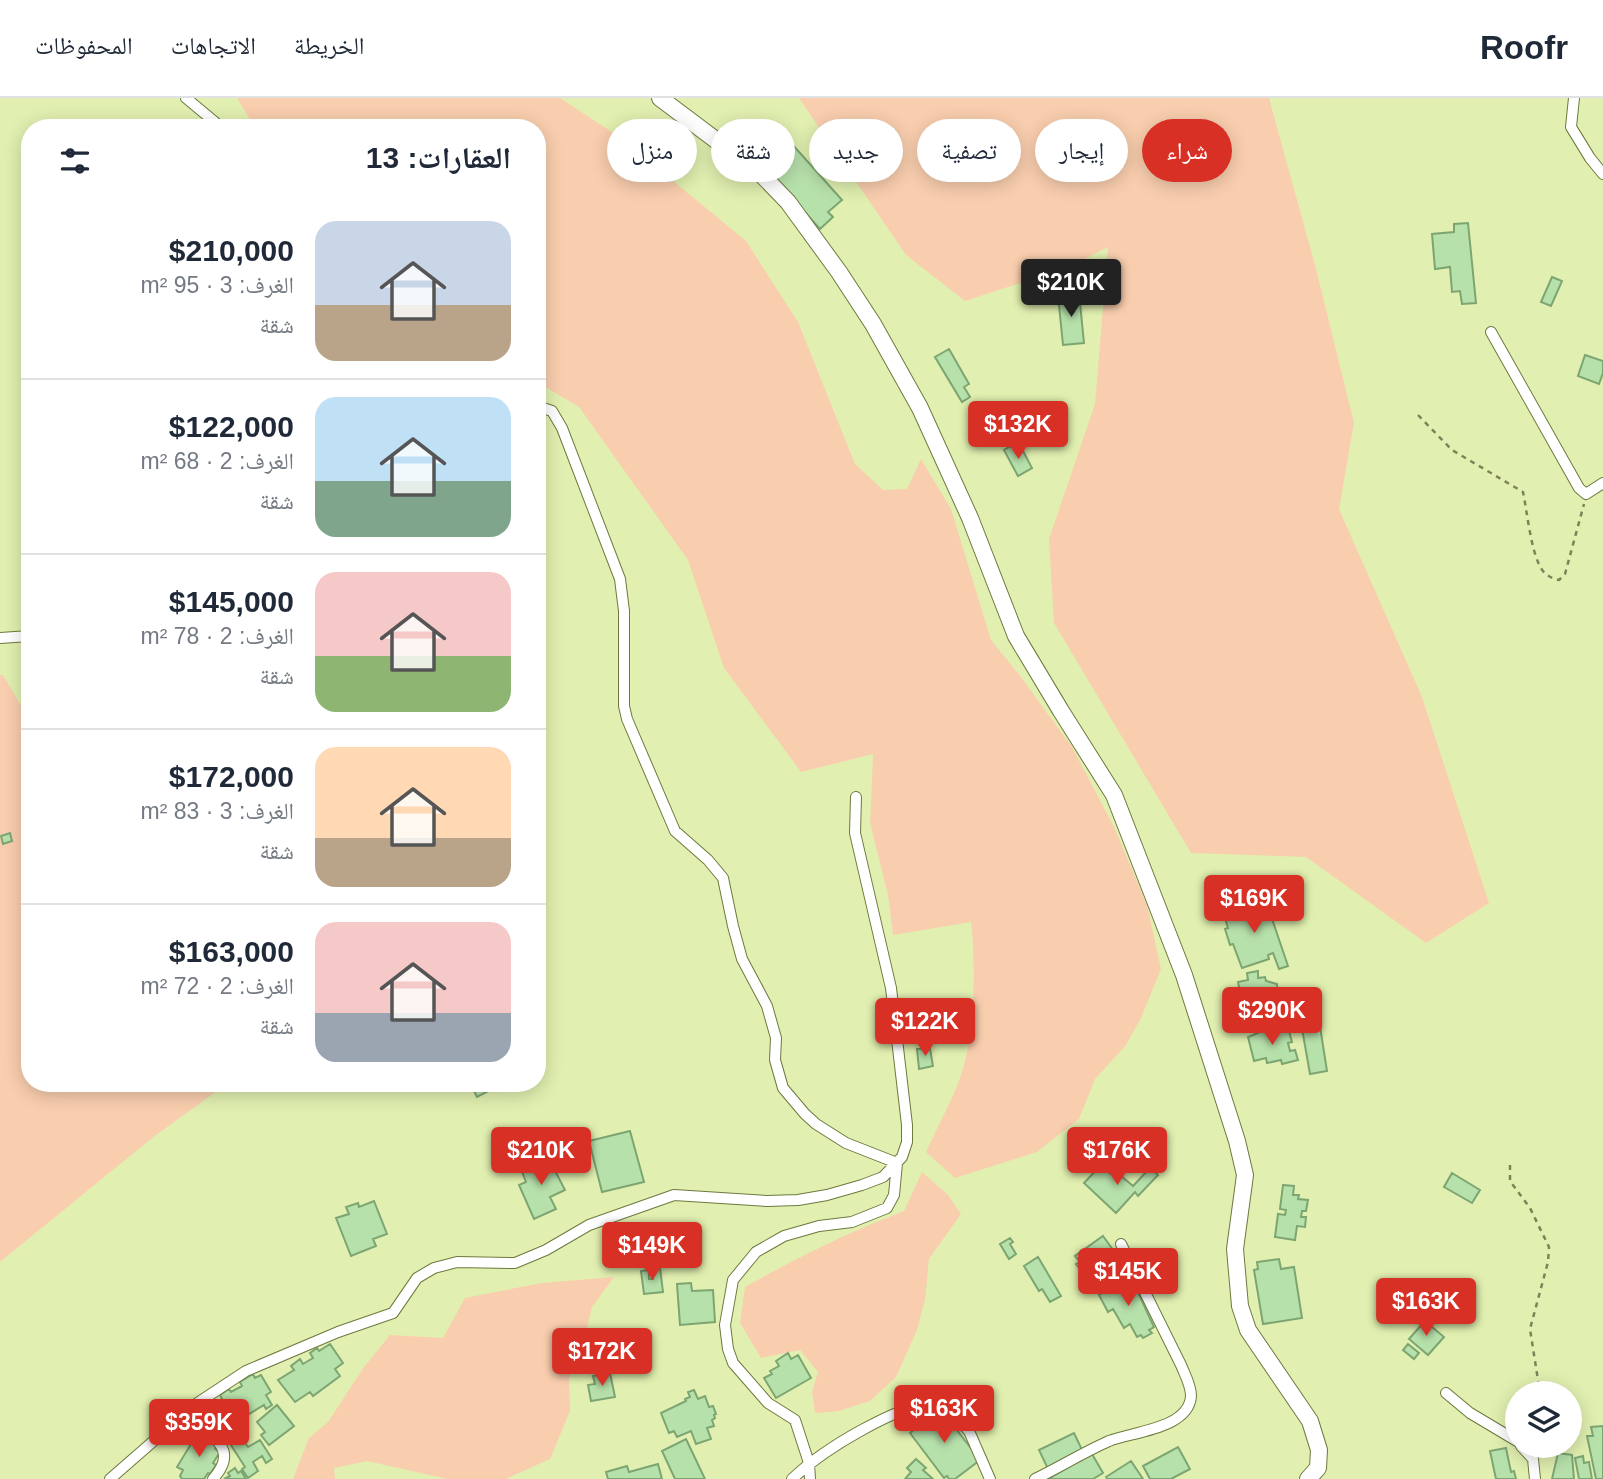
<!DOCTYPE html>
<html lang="ar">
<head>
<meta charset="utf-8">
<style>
	body { margin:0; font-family:Arial,"Noto Naskh Arabic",sans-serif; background:#f6f6f7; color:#1f2937; direction:rtl; height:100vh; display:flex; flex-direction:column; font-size:26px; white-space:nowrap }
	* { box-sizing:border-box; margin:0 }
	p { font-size:23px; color:#747a83 }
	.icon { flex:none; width:38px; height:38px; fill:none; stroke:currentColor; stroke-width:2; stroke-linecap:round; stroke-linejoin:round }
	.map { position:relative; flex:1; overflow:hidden; direction:ltr }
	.sheet { position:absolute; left:21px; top:21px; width:525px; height:973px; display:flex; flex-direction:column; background:#fff; border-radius:28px; box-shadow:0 4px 18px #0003; direction:rtl }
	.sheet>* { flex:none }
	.banner { position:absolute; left:567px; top:21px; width:665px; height:63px; direction:rtl; display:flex; gap:14px }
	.controls { position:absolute; left:1505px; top:1283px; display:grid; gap:14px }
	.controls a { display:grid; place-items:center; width:77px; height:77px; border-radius:50%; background:#fff; box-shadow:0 4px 18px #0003; font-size:35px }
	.price { position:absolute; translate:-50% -60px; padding:0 16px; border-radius:7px; background:#d93025; color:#fff; font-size:23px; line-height:46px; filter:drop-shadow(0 2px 4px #0008) }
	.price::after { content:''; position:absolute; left:50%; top:42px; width:21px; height:16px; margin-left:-10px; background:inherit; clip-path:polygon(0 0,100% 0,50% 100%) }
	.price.on { background:#222; color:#fff }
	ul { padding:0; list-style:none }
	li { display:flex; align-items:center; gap:21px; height:175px; padding:0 35px }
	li+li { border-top:2px solid #e0e1e3 }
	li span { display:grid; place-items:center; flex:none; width:196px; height:140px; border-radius:21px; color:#555 }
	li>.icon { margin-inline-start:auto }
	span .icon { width:84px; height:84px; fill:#fffc; stroke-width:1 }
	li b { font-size:30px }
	h2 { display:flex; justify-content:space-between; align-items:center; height:84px; padding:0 35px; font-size:30px }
	.chip { padding:0 24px; border-radius:32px; background:#fff; box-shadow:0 4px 18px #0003; font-size:24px; line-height:63px }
	.chip.on { background:#d93025; color:#fff }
	header { display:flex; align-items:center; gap:42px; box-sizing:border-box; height:98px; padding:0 35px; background:#fff; border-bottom:2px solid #e0e1e3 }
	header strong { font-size:33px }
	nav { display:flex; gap:38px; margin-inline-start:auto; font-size:24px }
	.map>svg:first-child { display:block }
</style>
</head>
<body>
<header>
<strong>Roofr</strong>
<nav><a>الخريطة</a><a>الاتجاهات</a><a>المحفوظات</a></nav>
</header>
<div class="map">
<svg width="1603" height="1381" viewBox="0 0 1603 1381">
	<rect width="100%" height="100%" fill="#e1f0b0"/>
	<path fill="#f9ceae" d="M237 0H560L621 40 746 143 798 224 855 366 883 392 907 391 921 361 951 411 991 542 1021 579 1072 649 1114 729 1147 807 1161 871 1141 920 1126 947 1095 981 1079 1021 1037 1054 955 1080 926 1054C937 1029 951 1005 960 980 975 938 976 868 971 824L893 837 888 797 870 725 873 656 801 674 724 570 688 462 579 309 537 284V30H255Z
		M799 0H1269L1316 171 1354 325 1339 411 1422 599 1489 805 1426 845 1306 759 1191 755 1054 525 1049 441 1095 306 1108 149 1067 170 965 203 906 157Z
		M0 577H3L30 623V985H228L152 1040 0 1164Z
		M922 1074 948 1097 961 1116 929 1161 925 1201 917 1232 896 1279 870 1303 839 1313 815 1315 812 1294 818 1274 800 1252 761 1260 740 1225 745 1189C796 1160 849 1134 904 1113Z
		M614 1179 592 1209 581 1255 569 1280 570 1313 550 1361 506 1381H447L367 1363 334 1370 335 1381H293L309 1340 328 1324 364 1269 390 1237 443 1240 465 1200 542 1185Z"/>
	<path fill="#b7e1ab" stroke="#7da572" stroke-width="2" d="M754 25 776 50 784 44 788 49 792 46 842 102 828 114 833 119 820 131 738 40Z
		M1468 125 1476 205 1462 206 1460 193 1452 194 1450 169 1435 171 1432 136 1454 134V126Z
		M1552 179 1562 183 1551 208 1541 204Z
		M1079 195 1084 245 1063 247 1058 197Z
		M949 251 969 286 964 289 970 299 962 304 935 259Z
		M1585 257 1603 263V275L1599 286 1578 278Z
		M1013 347 1018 356 1023 353 1032 370 1018 378 1004 352Z
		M10 735 12 743 3 746 1 738Z
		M1265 800 1288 868 1279 871 1273 855 1268 857 1269 861 1242 870 1233 846 1230 847 1225 831 1228 830 1224 817 1245 810 1244 807Z
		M1258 873V880L1265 879 1266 883 1277 886 1280 917 1251 920 1250 914 1241 915 1239 901 1244 900V894H1240L1238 884 1248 882 1247 875Z
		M1319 922 1327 973 1310 976 1301 925Z
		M1267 930 1268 934 1289 933 1292 944 1288 945 1290 953 1295 952 1298 962 1282 966 1281 962 1267 965 1266 960 1254 963 1248 939 1258 935 1257 933Z
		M917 951H930L933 968 919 971Z
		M470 985H504L477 999Z
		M630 1033 644 1084 602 1094 589 1043Z
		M548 1059 565 1092 550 1099 556 1111 534 1121 519 1087 526 1084 521 1071Z
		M1101 1067 1111 1076 1113 1074 1118 1079 1120 1077 1133 1088 1150 1070 1158 1077 1138 1098 1135 1094 1116 1115 1084 1085Z
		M1452 1075 1480 1092 1472 1105 1444 1089Z
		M1283 1087 1294 1088 1293 1097H1299L1298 1101 1308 1102 1306 1113H1302L1301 1119H1306L1305 1129 1297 1128 1295 1142 1275 1139 1278 1116 1285 1117 1286 1112 1280 1111Z
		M374 1103 387 1136 373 1141 376 1148 351 1158 336 1120 349 1116 346 1109 358 1105 359 1109Z
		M1103 1138 1126 1170 1105 1184 1103 1181 1093 1189 1076 1166 1080 1164 1075 1158Z
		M1010 1140 1013 1144 1010 1146 1016 1156 1009 1161 1000 1146Z
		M1038 1159 1061 1198 1050 1204 1042 1191 1039 1193 1024 1168Z
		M1279 1161 1281 1171 1294 1169 1302 1220 1263 1226 1254 1172 1258 1171 1257 1164Z
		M660 1170 663 1194 644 1196 641 1173 649 1172V1181H653L652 1171Z
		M1126 1182 1132 1192 1136 1190 1154 1229 1149 1232 1152 1235 1143 1240 1141 1237 1137 1239 1130 1226 1124 1230 1113 1211 1108 1214 1099 1197Z
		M691 1185 692 1193 713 1192 715 1224 680 1227 677 1186Z
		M1425 1223 1444 1239 1428 1257 1409 1241Z
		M330 1246 343 1265 335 1271 340 1278 313 1298 310 1294 295 1304 278 1282 294 1272 291 1268 300 1261 303 1266 313 1260 310 1255 317 1250 319 1253Z
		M1408 1246 1419 1255 1414 1261 1403 1252Z
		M788 1255 791 1261 798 1257 811 1280 776 1300 764 1280 772 1276 770 1273 779 1268 776 1263Z
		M610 1275 615 1299 591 1303 588 1287 595 1286 593 1278Z
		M253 1276 255 1280 261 1277 271 1294 266 1297 272 1307 266 1311 264 1307 234 1325 237 1331 231 1335 228 1330 222 1333 207 1310 222 1301 220 1297 229 1291 231 1294 242 1288 240 1284Z
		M694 1292 698 1301 705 1298 709 1309 713 1308 716 1316 714 1317 715 1320 712 1322 714 1328 707 1330 711 1341 696 1346 691 1333 677 1339 674 1333 669 1335 661 1315 686 1303 685 1301 690 1299 688 1294Z
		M277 1307 294 1328 269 1347 261 1337 265 1334 257 1324Z
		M939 1309 980 1362 955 1381H949L947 1378 944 1380 910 1335 921 1326 916 1320 926 1312 929 1317Z
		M1603 1328V1381H1596L1587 1338H1593L1591 1329Z
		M1074 1335 1083 1354 1048 1371 1039 1352Z
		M203 1337 218 1346 215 1351 220 1354 213 1365 216 1367 210 1376 208 1375 204 1381H182L180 1378 183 1372 177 1369 194 1341 199 1344Z
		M240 1337 248 1349 260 1342 272 1361 266 1365 262 1358 253 1364 258 1373 248 1380 242 1371 245 1369 229 1344Z
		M686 1341 705 1381H675L662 1353Z
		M1178 1349 1190 1371 1171 1381H1150L1143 1368Z
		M1506 1350 1511 1374 1514 1373 1516 1381H1496L1490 1353Z
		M1558 1355 1572 1357 1574 1381H1552Z
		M1092 1356 1103 1375 1093 1381H1048Z
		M1583 1358 1584 1365 1589 1364 1592 1381H1579L1575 1360Z
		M916 1361 926 1370 923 1372 933 1381H905L911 1374 907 1370Z
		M1131 1363 1143 1381H1107L1106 1379Z
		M658 1366 662 1381H608L606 1374 627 1368 629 1374Z
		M235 1370 238 1375 241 1373 246 1381H224L230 1378 228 1375Z"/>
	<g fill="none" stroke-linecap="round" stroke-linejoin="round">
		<g stroke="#6d793e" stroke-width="12">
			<path id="street" d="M186 0 222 30
				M1574 0 1571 29 1590 60 1603 76
				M1491 234 1579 390 1586 396 1603 385
				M537 308 552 313 562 330 620 481 624 513V608L627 621 675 733 708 762 723 780 733 828 742 861 767 908 776 940 775 962 783 990 805 1016 816 1026 846 1045 897 1065 894 1097 887 1110 852 1124 819 1128 784 1138 756 1154 733 1182 725 1227 728 1251 733 1265 768 1305 795 1322 809 1365 810 1381
				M0 540 30 538
				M1446 1295 1470 1315 1517 1343
				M181 1318C206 1335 243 1348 213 1381
				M1521 1348 1533 1361 1535 1381
				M110 1381 196 1306 246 1273 338 1234 393 1215 417 1180 434 1170 457 1164 515 1165 546 1152 589 1127 674 1097 767 1103 798 1102 827 1097 862 1087 883 1079 902 1059 907 1044V1027L891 890 855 735 856 699
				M792 1381C827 1348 891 1312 938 1301L969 1333 990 1381
				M1035 1381C1060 1369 1084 1354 1109 1343 1131 1334 1189 1331 1191 1298 1191 1287 1185 1277 1181 1267L1121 1146"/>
		</g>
		<g stroke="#6d793e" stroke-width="18">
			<path id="secondary" d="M660 0 761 76 788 104 839 174 873 226 920 310 970 420 1016 538 1061 613 1114 697 1184 877 1237 1043 1245 1077 1235 1151 1240 1208 1248 1232 1310 1323 1319 1352 1318 1370 1308 1381"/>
		</g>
		<path stroke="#7b8459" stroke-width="2.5" stroke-dasharray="5 5" stroke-linecap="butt" d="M1418 317 1452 352 1523 394C1527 413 1531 454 1541 470 1545 477 1551 480 1559 482L1565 476 1584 406
			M1510 1067V1083L1530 1110 1549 1149 1548 1164 1530 1231 1540 1295"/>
		<use href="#street" stroke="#fff" stroke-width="10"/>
		<use href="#secondary" stroke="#fff" stroke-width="16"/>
	</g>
</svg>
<div class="controls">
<a><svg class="icon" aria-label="layers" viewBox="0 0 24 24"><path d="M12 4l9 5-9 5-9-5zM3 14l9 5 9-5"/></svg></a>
</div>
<b class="price on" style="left:1071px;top:221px">$210K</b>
<b class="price" style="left:1018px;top:363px">$132K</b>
<b class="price" style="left:1254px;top:837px">$169K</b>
<b class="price" style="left:1272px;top:949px">$290K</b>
<b class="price" style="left:925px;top:960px">$122K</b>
<b class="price" style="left:541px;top:1089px">$210K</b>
<b class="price" style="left:1117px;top:1089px">$176K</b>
<b class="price" style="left:652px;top:1184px">$149K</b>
<b class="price" style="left:1128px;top:1210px">$145K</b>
<b class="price" style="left:1426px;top:1240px">$163K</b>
<b class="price" style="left:602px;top:1290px">$172K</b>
<b class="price" style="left:944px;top:1347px">$163K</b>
<b class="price" style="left:199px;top:1361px">$359K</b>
<div class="banner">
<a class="chip on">شراء</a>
<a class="chip">إيجار</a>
<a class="chip">تصفية</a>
<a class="chip">جديد</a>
<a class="chip">شقة</a>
<a class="chip">منزل</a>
</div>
<section class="sheet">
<h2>العقارات: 13<svg class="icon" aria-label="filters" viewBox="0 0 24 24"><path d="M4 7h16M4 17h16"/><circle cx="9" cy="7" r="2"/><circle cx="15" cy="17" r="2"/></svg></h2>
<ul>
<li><span style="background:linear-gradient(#c9d6e8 60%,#b9a48a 0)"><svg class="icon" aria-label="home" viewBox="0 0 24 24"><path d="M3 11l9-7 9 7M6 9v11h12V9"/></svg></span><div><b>$210,000</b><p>الغرف: 3 · 95 m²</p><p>شقة</p></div></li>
<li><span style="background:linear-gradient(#bfe0f5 60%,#7fa58c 0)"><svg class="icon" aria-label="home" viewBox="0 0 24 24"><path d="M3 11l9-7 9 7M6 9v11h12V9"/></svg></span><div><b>$122,000</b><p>الغرف: 2 · 68 m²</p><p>شقة</p></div></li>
<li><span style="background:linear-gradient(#f6c9c9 60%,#8fb573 0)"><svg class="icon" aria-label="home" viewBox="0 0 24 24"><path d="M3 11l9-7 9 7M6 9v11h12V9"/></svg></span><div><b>$145,000</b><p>الغرف: 2 · 78 m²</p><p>شقة</p></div></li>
<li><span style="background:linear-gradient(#ffd9b3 65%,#b9a48a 0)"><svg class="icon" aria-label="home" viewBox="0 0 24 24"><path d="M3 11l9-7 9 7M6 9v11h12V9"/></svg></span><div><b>$172,000</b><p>الغرف: 3 · 83 m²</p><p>شقة</p></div></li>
<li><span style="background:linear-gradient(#f6c9c9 65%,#9aa5b1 0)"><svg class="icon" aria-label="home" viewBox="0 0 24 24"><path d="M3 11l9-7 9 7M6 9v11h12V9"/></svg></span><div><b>$163,000</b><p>الغرف: 2 · 72 m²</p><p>شقة</p></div></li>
</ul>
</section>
</div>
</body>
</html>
